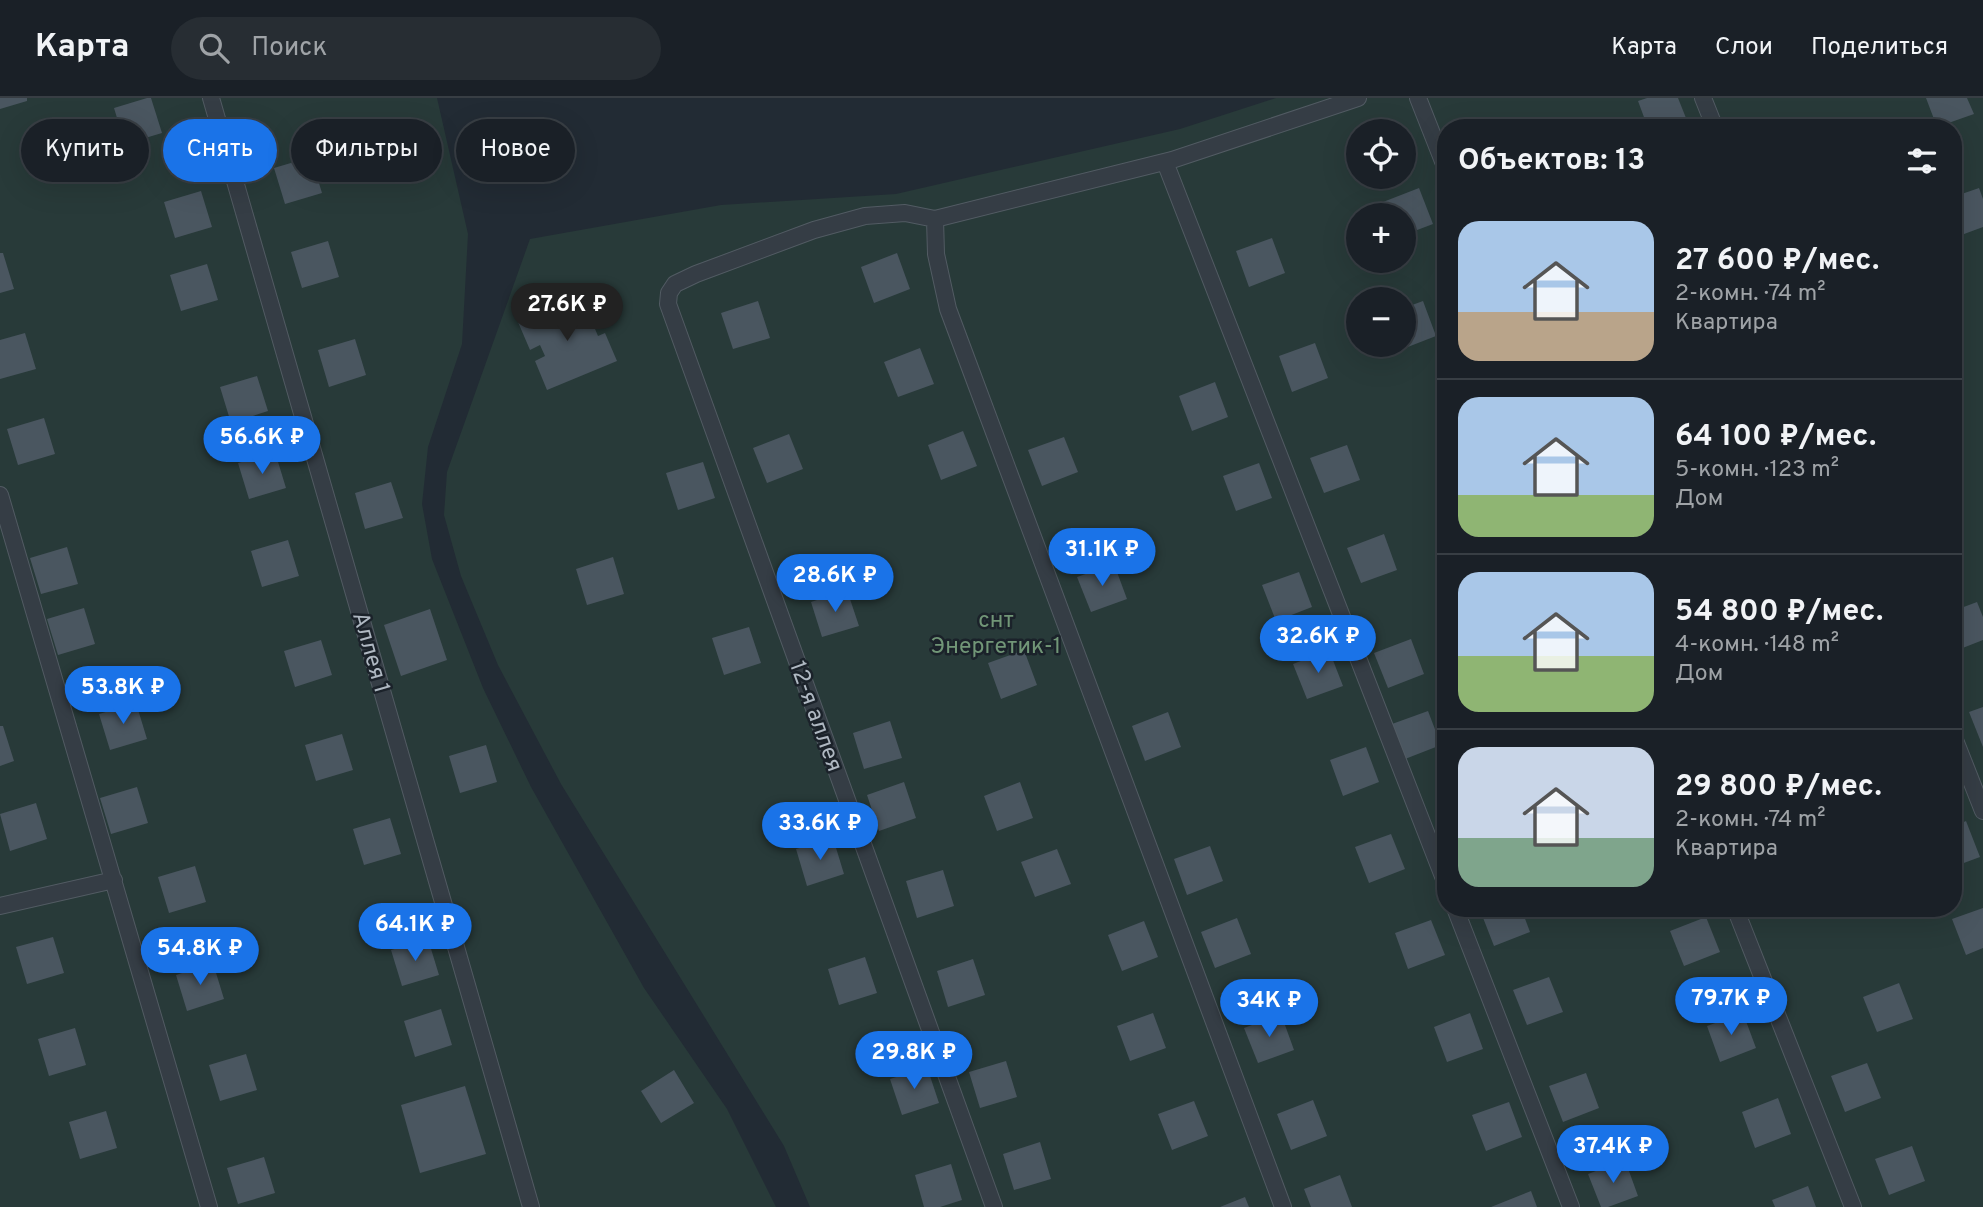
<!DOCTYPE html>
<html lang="ru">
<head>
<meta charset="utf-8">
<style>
	body { margin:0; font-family:Overpass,sans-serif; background:#272d33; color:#f1f3f6; height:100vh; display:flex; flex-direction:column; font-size:26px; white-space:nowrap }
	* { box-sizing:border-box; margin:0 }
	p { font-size:23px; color:#9fa3a7 }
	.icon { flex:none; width:38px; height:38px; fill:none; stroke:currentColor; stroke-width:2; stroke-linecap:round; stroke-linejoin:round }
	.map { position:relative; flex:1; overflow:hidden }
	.sheet { position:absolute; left:1437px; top:21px; width:525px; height:798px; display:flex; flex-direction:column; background:#1a2027; border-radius:28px; box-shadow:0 7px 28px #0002,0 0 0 2px #383e44 }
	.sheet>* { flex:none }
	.top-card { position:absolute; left:21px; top:21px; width:665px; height:63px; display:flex; gap:14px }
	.tools { position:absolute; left:1346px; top:21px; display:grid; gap:14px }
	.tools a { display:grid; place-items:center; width:70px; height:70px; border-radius:50%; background:#1a2027; box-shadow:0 7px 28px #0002,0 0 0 2px #383e44; font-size:35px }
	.price { position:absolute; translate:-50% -60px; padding:0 16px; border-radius:24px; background:#1a73e8; color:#fff; font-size:23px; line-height:46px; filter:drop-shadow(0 2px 4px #0008) }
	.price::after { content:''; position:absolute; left:50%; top:42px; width:21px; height:16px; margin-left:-10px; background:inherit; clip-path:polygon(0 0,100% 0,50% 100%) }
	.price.selected { background:#222; color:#fff }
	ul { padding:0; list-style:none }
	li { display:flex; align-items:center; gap:21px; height:175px; padding:0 21px }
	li+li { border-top:2px solid #383e44 }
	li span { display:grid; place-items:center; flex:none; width:196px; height:140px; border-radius:21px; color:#555 }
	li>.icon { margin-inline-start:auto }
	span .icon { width:84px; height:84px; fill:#fffc; stroke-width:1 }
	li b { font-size:30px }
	h2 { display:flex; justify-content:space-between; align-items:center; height:84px; padding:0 21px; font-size:30px }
	.tag { padding:0 24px; border-radius:32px; background:#1a2027; box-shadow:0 7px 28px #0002,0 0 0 2px #383e44; font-size:24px; line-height:63px }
	.tag.selected { background:#1a73e8; color:#fff }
	header { display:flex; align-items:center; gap:42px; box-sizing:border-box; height:98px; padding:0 35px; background:#1a2027; border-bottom:2px solid #383e44 }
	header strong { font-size:33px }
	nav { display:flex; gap:38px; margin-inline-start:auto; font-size:24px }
	.search { width:490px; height:63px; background:#272d33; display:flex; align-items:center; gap:18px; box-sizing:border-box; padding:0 24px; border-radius:38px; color:#9fa3a7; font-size:26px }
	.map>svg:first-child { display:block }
</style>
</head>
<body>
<header>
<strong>Карта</strong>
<div class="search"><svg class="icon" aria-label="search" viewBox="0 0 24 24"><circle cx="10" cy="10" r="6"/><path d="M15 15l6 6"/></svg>Поиск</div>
<nav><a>Карта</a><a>Слои</a><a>Поделиться</a></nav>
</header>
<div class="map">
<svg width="1983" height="1109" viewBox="0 0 1983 1109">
	<rect width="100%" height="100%" fill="#222b34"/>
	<path fill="#283a39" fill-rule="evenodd" d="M0 0H437L468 136 462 246 428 349 422 406 432 461 483 590 531 689 644 890 727 1011 776 1109H0Z
		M1276 0H1983V1109H810L784 1048 561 686 498 567 461 478 444 417 447 374 530 141 721 107 896 96 1180 31ZM1446 30H1953V810H1446ZM1358 33H1404V79H1358ZM1358 117H1404V163H1358ZM1358 201H1404V247H1358Z"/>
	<path fill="#4a5660" d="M0 0H27V3L0 11Z
		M147 0H151L162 35 125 46 114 10Z
		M1647 0H1678L1688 25 1675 30H1648L1638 3Z
		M1926 0H1967L1974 16 1937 29Z
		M311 59 322 95 285 106 274 70Z
		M1419 90 1433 126 1404 137V117H1388L1383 104Z
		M1979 90 1983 101V129L1956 139 1953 131V99Z
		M201 93 212 129 175 140 164 104Z
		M1272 140 1285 175 1249 189 1236 153Z
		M328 143 339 179 302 190 291 154Z
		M0 155H3L14 191 0 195Z
		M897 155 910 191 874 205 861 169Z
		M207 166 218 202 181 213 170 177Z
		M581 198 598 238 605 235 617 263 547 292 535 263 545 258 540 247 530 252 518 224Z
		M758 203 770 240 733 251 721 215Z
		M1423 203 1436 238 1400 252 1398 247H1404V210Z
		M25 235 36 271 0 281V242Z
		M355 241 366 277 329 289 318 252Z
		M1315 245 1328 280 1292 294 1279 258Z
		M920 250 934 286 898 299 884 264Z
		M257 278 268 313 231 325 220 289Z
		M1215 284 1228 319 1192 333 1179 298Z
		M44 320 55 356 18 367 7 331Z
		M963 333 977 368 941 382 928 347Z
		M789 336 803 371 767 385 753 350Z
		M1064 339 1078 374 1042 388 1028 352Z
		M1347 347 1360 382 1324 395 1310 360Z
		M275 354 286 390 249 401 238 365Z
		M703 364 715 400 678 412 666 375Z
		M1259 365 1272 400 1236 413 1223 378Z
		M391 384 403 420 365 431 355 395Z
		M1384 436 1397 472 1361 485 1347 450Z
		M288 442 299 478 262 489 251 453Z
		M67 449 78 486 41 496 30 460Z
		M613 459 624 496 587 507 576 471Z
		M1114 466 1127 501 1091 514 1077 479Z
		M1299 474 1312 509 1276 523 1262 487Z
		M847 492 859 528 822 539 811 504Z
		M1977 504 1983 519V542L1955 553 1953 513Z
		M84 510 95 546 58 557 47 521Z
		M430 511 447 562 401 578 384 527Z
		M749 529 761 565 724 577 712 540Z
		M1411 541 1424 576 1388 590 1374 555Z
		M321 542 332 577 295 589 284 553Z
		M1024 552 1037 587 1001 601 988 565Z
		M1329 552 1343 588 1307 601 1293 566Z
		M136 605 147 641 110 652 99 616Z
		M1983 609V649L1969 614Z
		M1428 613 1441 647 1405 661 1392 626Z
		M1168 614 1181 649 1145 663 1132 628Z
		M890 623 902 660 864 671 853 635Z
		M0 628H3L14 663 0 668Z
		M342 636 353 672 316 683 305 647Z
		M486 647 497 684 460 695 449 658Z
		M1366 649 1379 684 1343 698 1330 662Z
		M904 684 916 720 879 733 867 697Z
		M1020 684 1033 720 997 733 984 698Z
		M137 689 148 725 111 736 100 700Z
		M36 705 47 741 10 753 0 716Z
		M390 720 401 756 364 767 353 731Z
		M1966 723 1980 759 1953 769V729Z
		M1391 736 1405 771 1369 785 1355 749Z
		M833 740 844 776 807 788 796 751Z
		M1210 748 1223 783 1187 797 1174 761Z
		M1057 751 1071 786 1035 799 1021 764Z
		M195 768 206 804 169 815 158 779Z
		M943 772 954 808 917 820 906 783Z
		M1485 810H1521L1530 834 1494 848 1480 812Z
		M1983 810V850L1966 857 1952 821Z
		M1706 819 1720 854 1684 868 1670 833Z
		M1237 820 1251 856 1215 870 1201 834Z
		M1431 822 1445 857 1408 871 1395 835Z
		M1144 823 1158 859 1122 873 1108 837Z
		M53 839 64 875 27 886 16 849Z
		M428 841 439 877 402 888 391 852Z
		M865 859 877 895 839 907 828 871Z
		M973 861 985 897 948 909 937 873Z
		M213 865 224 901 187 913 176 877Z
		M1549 879 1563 914 1527 927 1513 892Z
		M1899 885 1913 921 1877 934 1863 899Z
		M441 911 452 947 415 959 404 923Z
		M1153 915 1166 950 1130 963 1117 928Z
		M1470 915 1483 951 1447 964 1434 929Z
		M1743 915 1756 950 1720 964 1707 928Z
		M1281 916 1294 952 1258 965 1244 930Z
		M75 930 86 967 49 978 38 941Z
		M246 956 257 992 220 1003 209 967Z
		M1006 963 1017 999 980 1010 969 974Z
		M1867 965 1881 1000 1845 1014 1831 978Z
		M927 969 939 1005 902 1017 890 981Z
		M674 972 694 1005 661 1025 641 993Z
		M1586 975 1599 1010 1563 1024 1549 988Z
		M465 988 486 1056 420 1075 401 1007Z
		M1778 1000 1791 1036 1755 1050 1742 1014Z
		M1313 1002 1327 1038 1291 1052 1277 1016Z
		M1194 1003 1208 1038 1172 1052 1158 1016Z
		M1509 1004 1522 1039 1486 1053 1472 1017Z
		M106 1013 117 1050 80 1061 69 1024Z
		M1040 1044 1051 1081 1014 1092 1003 1056Z
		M1912 1048 1925 1083 1889 1097 1875 1061Z
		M264 1059 275 1095 238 1106 227 1070Z
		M1625 1062 1638 1098 1608 1109H1601L1588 1076Z
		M951 1066 962 1102 940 1109H924L915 1077Z
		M1340 1077 1352 1109H1311L1304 1091Z
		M1808 1088 1816 1109H1775L1772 1102Z
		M1531 1093 1537 1109H1491Z
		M1245 1099 1249 1109H1220Z"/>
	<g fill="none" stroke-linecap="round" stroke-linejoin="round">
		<g stroke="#525b63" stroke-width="18">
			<path id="lane" d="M211 0 531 1109
				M1418 0 1446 71
				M1703 0 1715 30
				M1165 64 1446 786
				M935 121 936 156 948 211 1283 1109
				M0 397 209 1109
				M1953 637 1983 713
				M0 808 114 782
				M1455 810 1571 1109
				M1735 810 1853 1109
				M994 1109 668 206 669 195 675 186 696 176 814 132 865 118 905 115 935 121 1172 62 1358 0"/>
		</g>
		<use href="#lane" stroke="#353d45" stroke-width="16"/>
	</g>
	<g text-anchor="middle" stroke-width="5" stroke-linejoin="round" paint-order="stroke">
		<g font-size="23" fill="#719677" stroke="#1b222a">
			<text x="996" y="529">снт<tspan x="996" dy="26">Энергетик-1</tspan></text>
		</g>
		<g font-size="23" fill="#afb8c2" stroke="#1b222a">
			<text transform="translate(372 554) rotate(74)" y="8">Аллея 1</text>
			<text transform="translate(817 618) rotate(70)" y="8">12-я аллея</text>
		</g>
	</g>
</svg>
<div class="tools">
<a><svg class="icon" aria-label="locate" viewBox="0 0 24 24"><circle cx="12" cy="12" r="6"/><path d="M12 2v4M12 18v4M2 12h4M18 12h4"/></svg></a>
<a>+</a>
<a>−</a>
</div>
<b class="price selected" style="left:567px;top:245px">27.6K ₽</b>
<b class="price" style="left:262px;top:378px">56.6K ₽</b>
<b class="price" style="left:1102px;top:490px">31.1K ₽</b>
<b class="price" style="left:835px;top:516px">28.6K ₽</b>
<b class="price" style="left:1318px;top:577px">32.6K ₽</b>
<b class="price" style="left:123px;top:628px">53.8K ₽</b>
<b class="price" style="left:820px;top:764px">33.6K ₽</b>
<b class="price" style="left:415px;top:865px">64.1K ₽</b>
<b class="price" style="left:200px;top:889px">54.8K ₽</b>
<b class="price" style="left:1731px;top:939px">79.7K ₽</b>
<b class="price" style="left:1269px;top:941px">34K ₽</b>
<b class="price" style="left:914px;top:993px">29.8K ₽</b>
<b class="price" style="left:1613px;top:1087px">37.4K ₽</b>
<div class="top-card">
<a class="tag">Купить</a>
<a class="tag selected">Снять</a>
<a class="tag">Фильтры</a>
<a class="tag">Новое</a>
</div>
<section class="sheet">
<h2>Объектов: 13<svg class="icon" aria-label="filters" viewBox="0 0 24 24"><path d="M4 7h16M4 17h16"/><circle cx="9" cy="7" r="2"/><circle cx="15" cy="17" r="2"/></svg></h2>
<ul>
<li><span style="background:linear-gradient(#a9c7e8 65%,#b9a48a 0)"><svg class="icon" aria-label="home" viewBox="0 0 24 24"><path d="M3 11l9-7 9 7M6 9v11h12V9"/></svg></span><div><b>27 600 ₽/мес.</b><p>2-комн. · 74 m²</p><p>Квартира</p></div></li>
<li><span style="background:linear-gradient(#a9c7e8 70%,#8fb573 0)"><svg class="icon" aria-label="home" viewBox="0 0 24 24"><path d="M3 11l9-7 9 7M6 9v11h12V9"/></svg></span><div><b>64 100 ₽/мес.</b><p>5-комн. · 123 m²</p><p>Дом</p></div></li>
<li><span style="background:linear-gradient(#a9c7e8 60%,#8fb573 0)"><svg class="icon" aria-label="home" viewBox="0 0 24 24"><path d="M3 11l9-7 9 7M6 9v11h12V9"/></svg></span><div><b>54 800 ₽/мес.</b><p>4-комн. · 148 m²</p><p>Дом</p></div></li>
<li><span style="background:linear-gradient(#c9d6e8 65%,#7fa58c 0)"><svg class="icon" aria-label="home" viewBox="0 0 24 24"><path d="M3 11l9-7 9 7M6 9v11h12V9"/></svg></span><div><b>29 800 ₽/мес.</b><p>2-комн. · 74 m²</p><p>Квартира</p></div></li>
</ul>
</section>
</div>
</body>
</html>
